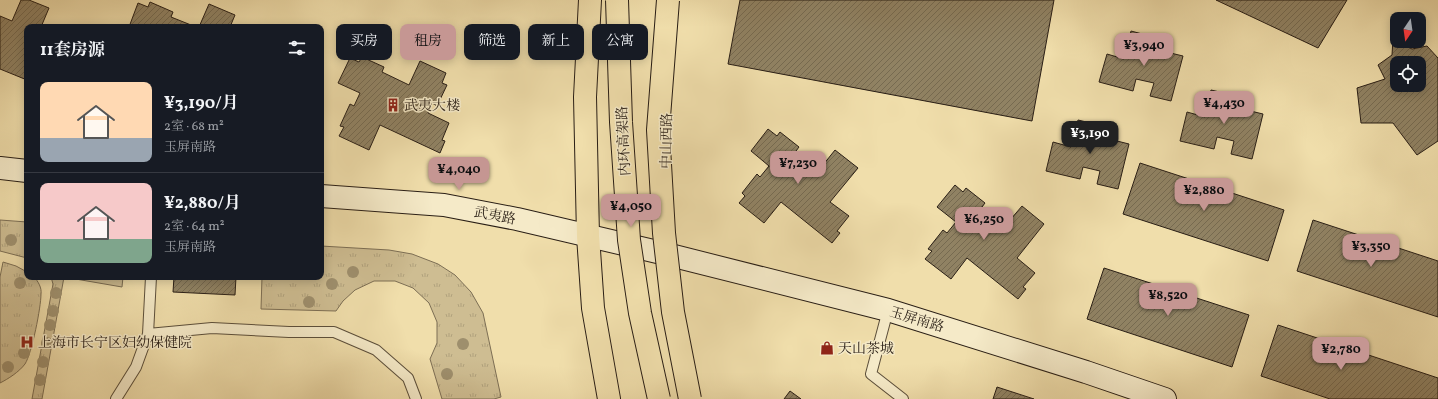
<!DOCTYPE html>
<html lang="zh">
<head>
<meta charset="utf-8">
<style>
	body { margin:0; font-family:Vollkorn,"Noto Serif SC",serif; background:#20242c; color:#f1f3f6; height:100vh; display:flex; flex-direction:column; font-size:15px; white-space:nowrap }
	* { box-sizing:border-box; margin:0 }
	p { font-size:13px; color:#9ea1a6 }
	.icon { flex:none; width:22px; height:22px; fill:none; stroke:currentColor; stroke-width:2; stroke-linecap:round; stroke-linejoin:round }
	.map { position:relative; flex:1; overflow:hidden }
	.sheet { position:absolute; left:24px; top:24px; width:300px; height:256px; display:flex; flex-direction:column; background:#171b24; border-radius:8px; box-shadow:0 2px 10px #0003 }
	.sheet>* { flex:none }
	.top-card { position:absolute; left:336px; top:24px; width:380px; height:36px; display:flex; gap:8px }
	.needle { width:26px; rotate:193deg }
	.buttons { position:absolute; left:1390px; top:12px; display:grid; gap:8px }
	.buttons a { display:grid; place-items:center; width:36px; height:36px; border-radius:8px; background:#171b24; box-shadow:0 2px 10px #0003; font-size:20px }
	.price { position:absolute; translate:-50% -34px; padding:0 9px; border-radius:8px; background:#c59692; color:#111; font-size:13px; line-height:26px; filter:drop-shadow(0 1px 2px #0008) }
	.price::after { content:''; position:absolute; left:50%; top:24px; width:12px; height:9px; margin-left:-6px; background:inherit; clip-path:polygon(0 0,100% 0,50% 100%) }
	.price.current { background:#222; color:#fff }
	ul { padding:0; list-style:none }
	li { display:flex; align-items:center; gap:12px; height:100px; padding:0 16px }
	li+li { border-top:1px solid #363941 }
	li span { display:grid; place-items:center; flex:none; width:112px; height:80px; border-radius:8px; color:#555 }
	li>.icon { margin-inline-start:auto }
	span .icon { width:48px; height:48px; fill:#fffc; stroke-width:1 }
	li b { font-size:17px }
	h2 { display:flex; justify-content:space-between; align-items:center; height:48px; padding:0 16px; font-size:17px }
	.chip { padding:0 14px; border-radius:8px; background:#171b24; box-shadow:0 2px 10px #0003; font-size:14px; line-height:36px }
	.chip.current { background:#c59692; color:#111 }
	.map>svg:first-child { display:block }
</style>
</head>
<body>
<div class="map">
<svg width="1438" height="399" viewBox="0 0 1438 399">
	<defs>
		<pattern id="grass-tufts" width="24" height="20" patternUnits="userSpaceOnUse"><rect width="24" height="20" fill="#cebd92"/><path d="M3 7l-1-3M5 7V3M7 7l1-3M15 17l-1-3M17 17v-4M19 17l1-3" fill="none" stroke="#b1a27d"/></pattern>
		<pattern id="building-hatch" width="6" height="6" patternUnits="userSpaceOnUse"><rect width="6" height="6" fill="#908263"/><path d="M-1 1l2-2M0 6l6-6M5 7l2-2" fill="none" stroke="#766a50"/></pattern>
	</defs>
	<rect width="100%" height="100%" fill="#f0deab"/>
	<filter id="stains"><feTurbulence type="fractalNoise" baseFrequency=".005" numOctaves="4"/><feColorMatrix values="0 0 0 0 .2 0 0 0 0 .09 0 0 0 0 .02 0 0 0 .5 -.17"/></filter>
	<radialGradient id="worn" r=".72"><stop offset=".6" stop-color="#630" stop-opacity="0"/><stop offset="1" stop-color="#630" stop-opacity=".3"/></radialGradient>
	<path fill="url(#grass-tufts)" stroke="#7c6e54" d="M0 220 27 222V258L0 251Z
		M321 246 389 250 412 254 438 264 455 275 471 292 483 313 501 397 494 399H442L430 359 437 343V322L429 303 413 288 395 281H374L355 290 343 301 336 311 261 309 262 277H321Z
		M3 262 16 266 27 272V277H34C38 281 42 288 41 294 41 307 32 353 25 364 19 372 8 379 0 383V277Z
		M51 277H123L122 287 64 277 42 399H32L53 284Z"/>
	<path fill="url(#building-hatch)" stroke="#291e15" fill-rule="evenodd" d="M21 0H29L49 8 41 27H27V80L0 69V16L12 21Z
		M740 0H1054L1032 121 728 64Z
		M1216 0H1347L1318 48Z
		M150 2 173 12 171 17 196 27H129L138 3 148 7Z
		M209 4 235 15 230 27H199Z
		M1131 31 1161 39 1158 50 1183 56 1171 101 1150 96 1154 83 1136 79 1133 91 1099 82 1107 54 1124 59Z
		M1393 39 1412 49 1427 46 1438 58V141L1417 155 1393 123H1361L1357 88 1385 79 1378 65 1392 55ZM1397 63H1419V85H1397Z
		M362 57 384 67 382 72 409 85 420 61 446 73 442 83 447 85 437 106 432 103 428 113 449 123 442 140 445 141 440 153 380 125 369 150 339 136 344 127 340 126 350 104 354 106 360 93 338 83 350 58 359 62Z
		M1211 90 1241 97 1238 108 1263 114 1252 159 1231 154 1234 141 1217 137 1214 149 1180 141 1187 112 1205 117Z
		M1078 120 1107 127 1105 138 1129 144 1118 189 1097 184 1100 171 1083 167 1080 179 1046 171 1053 142 1071 147Z
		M768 129 777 136 780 132 799 147 796 151 819 170 835 150 858 168 830 202 849 216 837 231 840 233 832 243 781 202 764 223 739 203 745 196 742 193 757 174 760 177 769 166 751 151Z
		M1140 163 1284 210 1268 261 1123 214Z
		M955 185 963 192 966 188 985 203 982 207 1005 226 1022 206 1044 224 1017 258 1035 273 1023 287 1026 289 1018 299 967 258 951 279 925 259 932 251 928 249 943 230 947 233 956 222 937 207Z
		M1313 220 1438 261V317L1297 271Z
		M1104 268 1249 315 1232 367 1087 319Z
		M174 277H236L235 295 173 292Z
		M1278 325 1438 378V399H1330L1261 376Z
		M997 387 1034 399H993Z
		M790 391 801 399H784Z"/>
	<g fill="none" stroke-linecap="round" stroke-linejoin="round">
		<g stroke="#5b4e3a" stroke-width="12">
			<path id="lane" d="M888 310 871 374 903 399
				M148 334 212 328 289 332H334L376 350 408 378 416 399
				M116 399 136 367 148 334 151 277"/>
		</g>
		<g stroke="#291e15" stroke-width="24">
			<path id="secondary" d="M0 168 27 171
				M321 196 444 205 517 219 666 254 888 310 1086 372 1165 399"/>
		</g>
		<g stroke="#291e15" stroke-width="24">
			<path id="primary" d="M590 0 585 97 588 236 593 308 609 399"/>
		</g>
		<use href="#lane" stroke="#f5eac8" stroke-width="10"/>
		<use href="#secondary" stroke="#f5eac8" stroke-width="22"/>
		<use href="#primary" stroke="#f0deab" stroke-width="22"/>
		<g stroke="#291e15" stroke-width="24" stroke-linecap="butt">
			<path id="highway-bridge" d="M617 0 621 122 629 240 640 313 659 399
				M668 0 658 130 664 233 673 312 690 399"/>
		</g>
		<use href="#highway-bridge" stroke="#f0deab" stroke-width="22"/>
	</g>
	<g fill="#9e8f6d">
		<circle cx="11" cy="240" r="6"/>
		<circle cx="353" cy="272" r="6"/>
		<circle cx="20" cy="283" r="6"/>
		<circle cx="332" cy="284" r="6"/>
		<circle cx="56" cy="293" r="6"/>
		<circle cx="309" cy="302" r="6"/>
		<circle cx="53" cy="311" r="6"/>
		<circle cx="50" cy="325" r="6"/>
		<circle cx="47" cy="343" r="6"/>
		<circle cx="463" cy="344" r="6"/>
		<circle cx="24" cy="353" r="6"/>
		<circle cx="43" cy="362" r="6"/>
		<circle cx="8" cy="367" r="6"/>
		<circle cx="447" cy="374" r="6"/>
		<circle cx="40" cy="380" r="6"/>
	</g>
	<defs>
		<g id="building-bare" transform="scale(1.08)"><path d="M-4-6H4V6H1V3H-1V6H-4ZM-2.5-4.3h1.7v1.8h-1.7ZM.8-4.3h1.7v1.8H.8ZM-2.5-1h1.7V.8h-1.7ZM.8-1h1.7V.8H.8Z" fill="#8f2418" stroke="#f5eac8" stroke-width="2.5" paint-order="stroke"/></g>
		<g id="hospital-bare" transform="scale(1.08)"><path d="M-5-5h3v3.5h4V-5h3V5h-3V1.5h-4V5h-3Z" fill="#8f2418" stroke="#f5eac8" stroke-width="2.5" paint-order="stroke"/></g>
		<g id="shop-bare" transform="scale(1.08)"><path d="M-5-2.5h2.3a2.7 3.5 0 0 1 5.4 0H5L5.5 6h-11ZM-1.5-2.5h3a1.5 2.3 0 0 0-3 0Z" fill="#8f2418" stroke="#f5eac8" stroke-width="2.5" paint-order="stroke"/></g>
	</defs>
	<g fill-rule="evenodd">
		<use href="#building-bare" x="393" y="105"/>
		<use href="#hospital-bare" x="27" y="342"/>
		<use href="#shop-bare" x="827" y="348"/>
	</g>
	<g text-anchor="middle" stroke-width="3" stroke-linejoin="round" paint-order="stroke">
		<g font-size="14" fill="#291e15" stroke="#f5eac8" text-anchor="start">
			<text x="404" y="110">武夷大楼</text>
			<text x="38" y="347">上海市长宁区妇幼保健院</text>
			<text x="838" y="353">天山茶城</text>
		</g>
		<g font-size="14" fill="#291e15" stroke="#f5eac8">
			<text transform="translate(623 141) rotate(-93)" y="5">内环高架路</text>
			<text transform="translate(666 141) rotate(-89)" y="5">中山西路</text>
			<text transform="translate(495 215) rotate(11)" y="5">武夷路</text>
			<text transform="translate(917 319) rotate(17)" y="5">玉屏南路</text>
		</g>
	</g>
	<rect width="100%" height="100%" filter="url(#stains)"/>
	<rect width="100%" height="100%" fill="url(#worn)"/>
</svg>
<div class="buttons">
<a><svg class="needle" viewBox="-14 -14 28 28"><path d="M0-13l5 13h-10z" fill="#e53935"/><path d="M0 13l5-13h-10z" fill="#9ea1a6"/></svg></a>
<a><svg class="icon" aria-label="locate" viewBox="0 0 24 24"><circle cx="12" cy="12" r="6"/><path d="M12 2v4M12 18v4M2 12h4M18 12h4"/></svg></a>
</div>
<b class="price" style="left:1144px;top:67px">¥3,940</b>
<b class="price" style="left:1224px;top:125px">¥4,430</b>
<b class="price current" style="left:1090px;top:155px">¥3,190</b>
<b class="price" style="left:798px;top:185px">¥7,230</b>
<b class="price" style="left:459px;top:191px">¥4,040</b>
<b class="price" style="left:1204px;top:212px">¥2,880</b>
<b class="price" style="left:631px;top:228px">¥4,050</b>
<b class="price" style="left:984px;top:241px">¥6,250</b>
<b class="price" style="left:1371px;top:268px">¥3,350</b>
<b class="price" style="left:1168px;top:317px">¥8,520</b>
<b class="price" style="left:1341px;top:371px">¥2,780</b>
<div class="top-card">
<a class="chip">买房</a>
<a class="chip current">租房</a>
<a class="chip">筛选</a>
<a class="chip">新上</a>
<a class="chip">公寓</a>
</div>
<section class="sheet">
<h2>11套房源<svg class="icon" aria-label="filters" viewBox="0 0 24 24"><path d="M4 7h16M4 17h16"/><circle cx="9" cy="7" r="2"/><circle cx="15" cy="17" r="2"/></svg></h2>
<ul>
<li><span style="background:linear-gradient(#ffd9b3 70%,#9aa5b1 0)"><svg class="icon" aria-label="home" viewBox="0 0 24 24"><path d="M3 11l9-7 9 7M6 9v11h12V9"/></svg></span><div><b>¥3,190/月</b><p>2室 · 68 m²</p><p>玉屏南路</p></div></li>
<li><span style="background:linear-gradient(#f6c9c9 70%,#7fa58c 0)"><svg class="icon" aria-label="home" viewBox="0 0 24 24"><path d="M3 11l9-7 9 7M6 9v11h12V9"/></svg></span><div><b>¥2,880/月</b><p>2室 · 64 m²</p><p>玉屏南路</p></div></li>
</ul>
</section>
</div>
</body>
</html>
